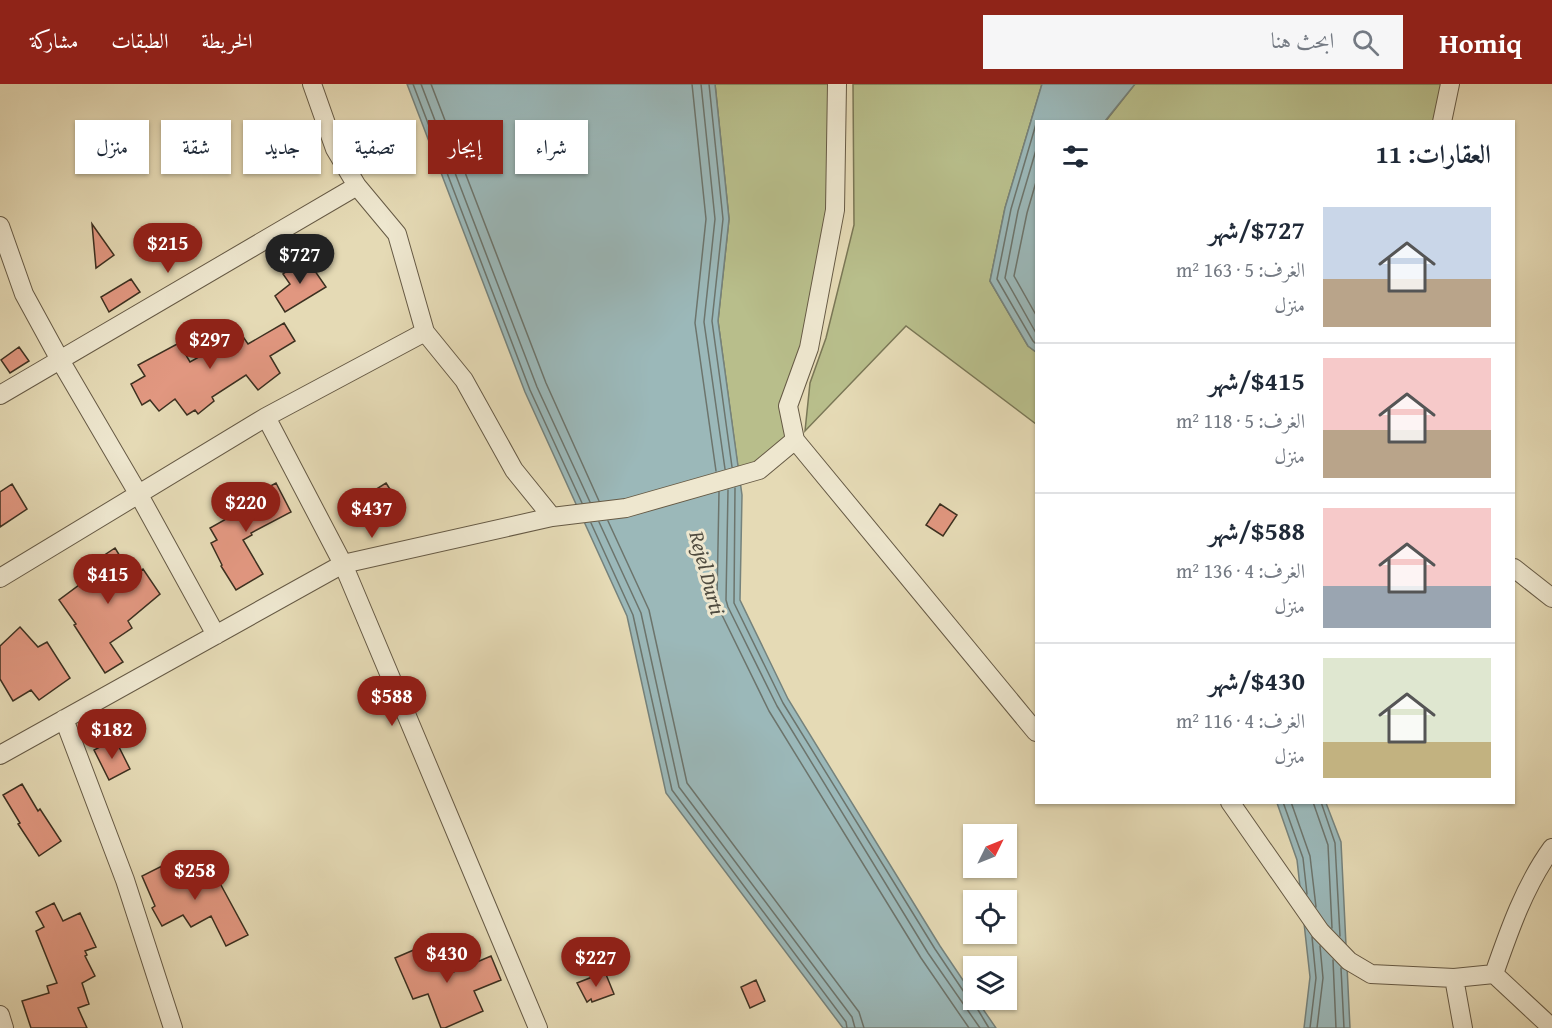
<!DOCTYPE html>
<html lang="ar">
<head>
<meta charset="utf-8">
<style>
	body { margin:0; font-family:"Gentium Book Plus",Amiri,serif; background:#f6f6f7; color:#1f2937; direction:rtl; height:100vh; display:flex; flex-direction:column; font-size:22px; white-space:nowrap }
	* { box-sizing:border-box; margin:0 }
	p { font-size:20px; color:#747a83 }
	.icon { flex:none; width:33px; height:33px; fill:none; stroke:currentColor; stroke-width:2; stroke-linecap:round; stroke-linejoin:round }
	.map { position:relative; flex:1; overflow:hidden; direction:ltr }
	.sheet { position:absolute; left:1035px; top:36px; width:480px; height:684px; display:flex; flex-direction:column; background:#fff; border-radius:0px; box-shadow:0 2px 4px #0004; direction:rtl }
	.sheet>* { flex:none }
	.guide { position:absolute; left:18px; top:36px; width:570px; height:54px; direction:rtl; display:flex; gap:12px }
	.needle { width:39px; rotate:47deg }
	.tools { position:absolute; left:963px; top:740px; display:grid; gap:12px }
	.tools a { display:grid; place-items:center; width:54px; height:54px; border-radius:0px; background:#fff; box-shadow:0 2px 4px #0004; font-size:30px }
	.price { position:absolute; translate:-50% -51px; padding:0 14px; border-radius:21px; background:#8f2418; color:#fff; font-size:20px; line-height:39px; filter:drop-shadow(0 2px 3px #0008) }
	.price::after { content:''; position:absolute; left:50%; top:36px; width:18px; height:14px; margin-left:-9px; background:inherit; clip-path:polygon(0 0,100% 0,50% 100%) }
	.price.current { background:#222; color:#fff }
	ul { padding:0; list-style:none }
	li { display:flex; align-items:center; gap:18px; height:150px; padding:0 24px }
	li+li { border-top:2px solid #e0e1e3 }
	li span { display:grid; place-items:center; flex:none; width:168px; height:120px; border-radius:0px; color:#555 }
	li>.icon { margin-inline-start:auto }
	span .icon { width:72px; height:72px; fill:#fffc; stroke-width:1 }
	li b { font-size:26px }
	h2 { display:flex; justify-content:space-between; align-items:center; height:72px; padding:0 24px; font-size:26px }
	.tag { padding:0 21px; border-radius:0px; background:#fff; box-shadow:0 2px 4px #0004; font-size:21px; line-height:54px }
	.tag.current { background:#8f2418; color:#fff }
	header { display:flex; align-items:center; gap:36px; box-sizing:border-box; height:84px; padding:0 30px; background:#8f2418; color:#fff }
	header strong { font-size:28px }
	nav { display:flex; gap:33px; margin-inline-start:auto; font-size:21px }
	.search { width:420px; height:54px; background:#f6f6f7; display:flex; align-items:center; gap:15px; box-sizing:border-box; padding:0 21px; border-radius:0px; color:#747a83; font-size:22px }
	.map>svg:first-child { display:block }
</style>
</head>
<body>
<header>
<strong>Homiq</strong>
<div class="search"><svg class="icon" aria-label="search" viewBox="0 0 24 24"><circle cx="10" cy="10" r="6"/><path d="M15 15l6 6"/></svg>ابحث هنا</div>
<nav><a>الخريطة</a><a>الطبقات</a><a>مشاركة</a></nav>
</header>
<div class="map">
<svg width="1552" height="944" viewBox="0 0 1552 944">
	<rect width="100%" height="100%" fill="#e5dab5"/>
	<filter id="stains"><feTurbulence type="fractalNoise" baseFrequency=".00333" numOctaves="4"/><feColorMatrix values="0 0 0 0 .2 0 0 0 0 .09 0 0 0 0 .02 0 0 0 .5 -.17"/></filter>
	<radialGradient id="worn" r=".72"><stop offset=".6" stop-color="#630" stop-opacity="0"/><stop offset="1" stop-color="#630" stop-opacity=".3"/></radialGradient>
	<path fill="#b8be8b" stroke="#7a7756" stroke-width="1.5" d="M715 0H829L828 126 803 262 780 318 787 353 756 381 738 384 718 237 729 135Z
		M853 0H1042L1005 124 990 197 1028 262 1036 268V340L906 242 805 347 810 299 826 254 854 141Z
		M1135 0H1442L1434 37 1105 38Z"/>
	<path fill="#9bb8b9" stroke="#75827c" stroke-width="1.5" d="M407 0H715L729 135 718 237 742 411 740 516 788 615 940 862 973 911 974 915H976L996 944H843L666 709 627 532 525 308Z
		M1042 0H1135L1105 37 1036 38V268L1028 262 990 197 1005 124Z
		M1277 719H1326L1341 758 1350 944H1304L1310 893 1297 776Z"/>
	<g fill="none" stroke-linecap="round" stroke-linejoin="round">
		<path stroke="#6c746c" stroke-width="1.5" d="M413 0 530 306 582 419
			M421 0 537 303 590 418
			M431 0 546 299 599 417
			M692 0 706 135 695 239 716 387
			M701 0 715 135 704 238 725 385
			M709 0 723 135 712 237 732 383
			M1036 40 1011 125 997 195 1033 257 1036 260
			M1036 66 1018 127 1005 194 1036 249
			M1036 98 1027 129 1014 192 1036 231
			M735 404 734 519 783 619 935 865 966 911C973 915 983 935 989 944
			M728 406 726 516 728 523 777 622 928 869 980 944
			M719 408 717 516 720 527 769 627 921 874 969 944
			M608 437 649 526 687 699 859 928 864 944
			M599 438 641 529 679 703 852 933 855 944
			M591 439 633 531 672 706 846 938 847 944
			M1283 718 1303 774 1307 810
			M1291 718 1310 772 1316 823
			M1313 718 1328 761 1332 844
			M1321 718 1335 759 1340 852
			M1333 876 1336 944
			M1341 884 1344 944
			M1310 944 1316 894 1312 853
			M1317 944 1323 894 1320 862"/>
	</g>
	<path fill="#e19780" stroke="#3c3020" stroke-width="1.5" d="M92 140 114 171 96 184Z
		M306 174 326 203 285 228 275 212 290 200 283 190Z
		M131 195 140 208 109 228 101 213Z
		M284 239 295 257 270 272 280 289 258 306 246 291 212 313 214 317 198 330 195 326 187 331 175 315 159 327 150 316 142 321 131 300 145 292 138 281 179 259 190 278 224 259 219 251 235 241 248 260Z
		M19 263 29 277 10 289 1 276Z
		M276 399 291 428 251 449 252 451 243 456 263 490 236 506 221 482 222 481 211 459 217 456 210 444 228 434 224 427Z
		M386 399 395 413 379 424 370 409Z
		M12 400 27 425 0 443V408Z
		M940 420 957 431 943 452 926 441Z
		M115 464 132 492 143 485 160 510 128 537 132 544 110 559 123 578 105 589 74 541 76 540 59 516 91 492 85 484Z
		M20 543 38 563 47 558 70 594 39 616 31 606 13 617 0 595V562Z
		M115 655 130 685 109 696 94 666Z
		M22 700 38 727 40 725 61 757 39 772 18 740 20 739 3 711Z
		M209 779 248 851 226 862 211 832 191 843 183 831 162 842 152 824 155 822 142 792 162 782 173 800Z
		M54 819 63 837 80 829 96 863 85 867 87 871 85 872 95 892 82 899 89 920 78 924 87 944H31L22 917 49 909 47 902 57 899 36 847 44 843 36 828Z
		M430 859 444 892 491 872 501 896 474 907 483 927 445 944H441L428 910 413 915 395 874Z
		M605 888 614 910 592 918 591 915 587 918 577 899Z
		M756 896 765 917 750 924 741 903Z"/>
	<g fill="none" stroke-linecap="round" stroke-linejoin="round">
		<g stroke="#665a45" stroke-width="20">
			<path id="minor" d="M312 0 335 65 357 102 397 150 425 248 464 296 514 386 552 433
				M837 0 835 126 809 264 788 322 795 356 1036 648
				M1442 38 1450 0
				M0 142 24 210 60 276 139 411 216 551
				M0 311 357 102
				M266 333 343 480 538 944
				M1514 484 1552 514
				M0 494 266 333 425 248
				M64 635 125 796 173 944
				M0 671 343 480 552 433 626 424 759 386 795 356
				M1230 718 1320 847 1349 877 1371 890 1454 894 1494 890 1552 944
				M1494 890C1509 847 1525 801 1552 764
				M1454 894 1463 944
				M0 931 4 944"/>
		</g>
		<use href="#minor" stroke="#eee7cf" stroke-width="18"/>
	</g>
	<g text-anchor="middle" stroke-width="6" stroke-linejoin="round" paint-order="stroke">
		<g font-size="21" font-style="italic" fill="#4f4b3f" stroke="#eee7cf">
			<text transform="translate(707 489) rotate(75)" y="7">Rejel Durti</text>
		</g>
	</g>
	<rect width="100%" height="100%" filter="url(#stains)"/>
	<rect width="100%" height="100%" fill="url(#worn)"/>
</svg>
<div class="tools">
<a><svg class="needle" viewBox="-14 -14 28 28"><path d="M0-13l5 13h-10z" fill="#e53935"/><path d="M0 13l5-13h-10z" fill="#747a83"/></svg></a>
<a><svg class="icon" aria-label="locate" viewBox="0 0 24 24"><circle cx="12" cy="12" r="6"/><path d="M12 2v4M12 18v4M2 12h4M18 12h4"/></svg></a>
<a><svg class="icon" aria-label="layers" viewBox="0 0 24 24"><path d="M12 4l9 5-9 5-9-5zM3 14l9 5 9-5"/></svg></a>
</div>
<b class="price" style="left:168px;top:190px">$215</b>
<b class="price current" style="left:300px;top:201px">$727</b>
<b class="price" style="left:210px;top:286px">$297</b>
<b class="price" style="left:246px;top:449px">$220</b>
<b class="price" style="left:372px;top:455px">$437</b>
<b class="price" style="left:108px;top:521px">$415</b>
<b class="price" style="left:392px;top:643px">$588</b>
<b class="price" style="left:112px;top:676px">$182</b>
<b class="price" style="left:195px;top:817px">$258</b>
<b class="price" style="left:447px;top:900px">$430</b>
<b class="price" style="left:596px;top:904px">$227</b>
<div class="guide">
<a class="tag">شراء</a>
<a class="tag current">إيجار</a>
<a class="tag">تصفية</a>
<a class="tag">جديد</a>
<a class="tag">شقة</a>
<a class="tag">منزل</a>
</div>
<section class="sheet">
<h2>العقارات: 11<svg class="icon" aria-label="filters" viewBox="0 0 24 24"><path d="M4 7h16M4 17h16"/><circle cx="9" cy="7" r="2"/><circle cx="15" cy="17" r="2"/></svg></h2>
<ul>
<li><span style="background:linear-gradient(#c9d6e8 60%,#b9a48a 0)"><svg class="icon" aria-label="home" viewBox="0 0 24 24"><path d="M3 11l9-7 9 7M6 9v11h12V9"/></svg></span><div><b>$727/شهر</b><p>الغرف: 5 · 163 m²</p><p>منزل</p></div></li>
<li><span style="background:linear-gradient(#f6c9c9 60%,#b9a48a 0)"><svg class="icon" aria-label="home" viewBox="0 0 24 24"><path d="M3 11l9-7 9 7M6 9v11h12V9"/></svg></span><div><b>$415/شهر</b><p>الغرف: 5 · 118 m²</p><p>منزل</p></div></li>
<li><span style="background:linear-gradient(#f6c9c9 65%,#9aa5b1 0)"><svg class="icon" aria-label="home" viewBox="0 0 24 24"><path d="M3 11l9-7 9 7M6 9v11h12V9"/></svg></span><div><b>$588/شهر</b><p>الغرف: 4 · 136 m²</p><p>منزل</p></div></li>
<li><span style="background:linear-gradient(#dfe7d0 70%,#c2b280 0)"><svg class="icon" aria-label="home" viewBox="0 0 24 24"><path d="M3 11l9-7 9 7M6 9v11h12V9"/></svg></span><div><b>$430/شهر</b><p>الغرف: 4 · 116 m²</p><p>منزل</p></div></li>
</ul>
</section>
</div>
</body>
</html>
